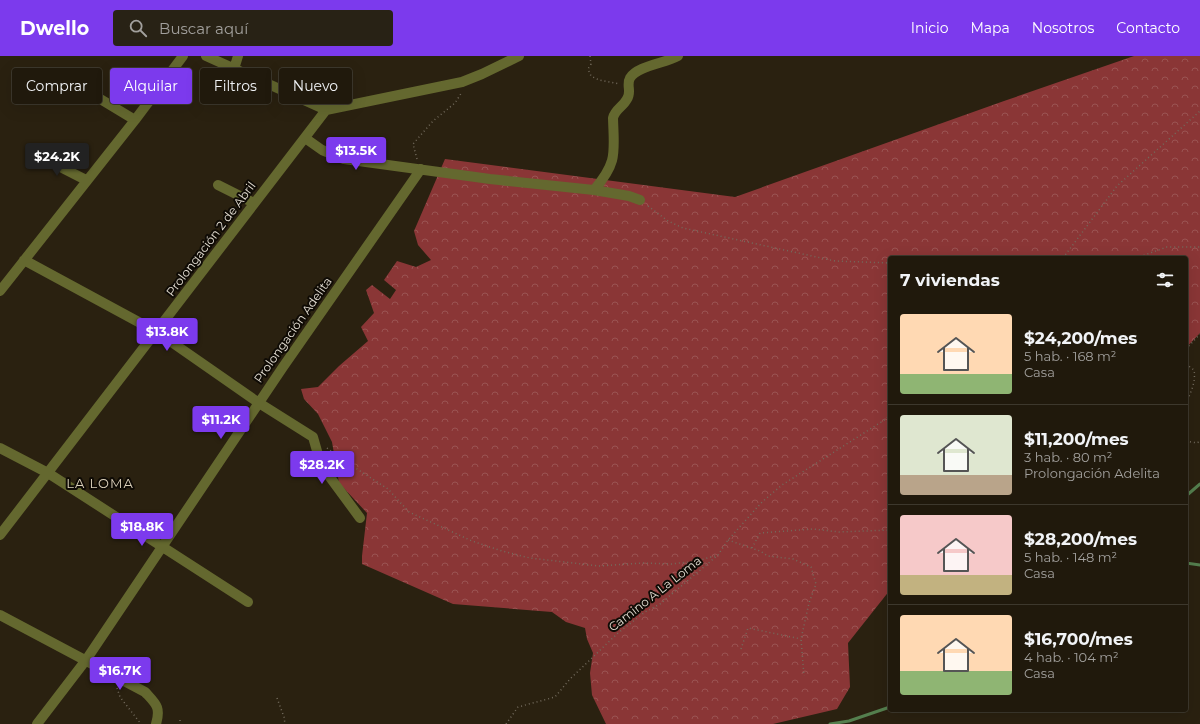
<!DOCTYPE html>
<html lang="es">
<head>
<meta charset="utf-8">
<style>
	body { margin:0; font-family:Montserrat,sans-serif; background:#282215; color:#f1f3f6; height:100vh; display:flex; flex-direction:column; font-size:15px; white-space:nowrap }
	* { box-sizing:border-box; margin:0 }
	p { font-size:13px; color:#a2a09d }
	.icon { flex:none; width:22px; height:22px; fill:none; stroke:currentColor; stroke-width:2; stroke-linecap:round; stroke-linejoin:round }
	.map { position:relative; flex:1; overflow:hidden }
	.sheet { position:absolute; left:888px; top:200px; width:300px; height:456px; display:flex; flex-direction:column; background:#20190c; border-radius:4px; box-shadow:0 4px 16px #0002,0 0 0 1px #3d382d }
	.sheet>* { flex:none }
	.banner { position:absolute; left:12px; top:12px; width:380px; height:36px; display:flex; gap:8px }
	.price { position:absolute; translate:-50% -34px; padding:0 9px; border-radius:4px; background:#7c3aed; color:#fff; font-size:13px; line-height:26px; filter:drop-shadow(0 1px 2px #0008) }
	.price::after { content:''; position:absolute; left:50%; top:24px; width:12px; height:9px; margin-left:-6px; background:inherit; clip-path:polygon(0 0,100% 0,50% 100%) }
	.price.selected { background:#222; color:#fff }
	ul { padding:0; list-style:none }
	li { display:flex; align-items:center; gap:12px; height:100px; padding:0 12px }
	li+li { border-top:1px solid #3d382d }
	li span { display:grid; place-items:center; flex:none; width:112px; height:80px; border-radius:4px; color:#555 }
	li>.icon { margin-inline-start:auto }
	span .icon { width:48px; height:48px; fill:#fffc; stroke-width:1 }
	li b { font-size:17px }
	h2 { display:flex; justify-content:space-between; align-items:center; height:48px; padding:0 12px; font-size:17px }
	.pill { padding:0 14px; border-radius:4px; background:#20190c; box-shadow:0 4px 16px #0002,0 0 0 1px #3d382d; font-size:14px; line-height:36px }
	.pill.selected { background:#7c3aed; color:#fff }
	header { display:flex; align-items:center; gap:24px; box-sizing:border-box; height:56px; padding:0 20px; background:#7c3aed; color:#fff }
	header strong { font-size:19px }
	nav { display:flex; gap:22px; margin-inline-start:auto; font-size:14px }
	.search { width:280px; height:36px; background:#282215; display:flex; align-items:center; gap:10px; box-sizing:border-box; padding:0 14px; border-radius:4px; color:#a2a09d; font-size:15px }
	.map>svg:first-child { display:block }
</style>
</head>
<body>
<header>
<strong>Dwello</strong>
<div class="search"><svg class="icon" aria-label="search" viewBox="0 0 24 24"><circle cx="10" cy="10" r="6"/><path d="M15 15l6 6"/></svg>Buscar aquí</div>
<nav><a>Inicio</a><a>Mapa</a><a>Nosotros</a><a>Contacto</a></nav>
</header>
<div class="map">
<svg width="1200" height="668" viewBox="0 0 1200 668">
	<defs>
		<pattern id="forest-crowns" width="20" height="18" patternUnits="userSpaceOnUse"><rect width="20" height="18" fill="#8a3636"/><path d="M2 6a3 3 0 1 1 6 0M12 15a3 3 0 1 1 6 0" fill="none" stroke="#9a5352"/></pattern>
	</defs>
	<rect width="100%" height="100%" fill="#2a2110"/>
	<path fill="url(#forest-crowns)" d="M1134 0H1200V277L1186 292V202H890V534L848 587 850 631 837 653 773 668H606L592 639 590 617 593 597 587 583 585 572 566 566 552 556 453 548 362 508V500L367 457 339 427 332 386 318 358 304 343 301 333 318 331 339 310 368 285 361 271 374 257 366 234 372 229 390 243 396 234 384 224 397 205 416 211 431 204 418 189 414 175 445 103 735 141 1004 45Z"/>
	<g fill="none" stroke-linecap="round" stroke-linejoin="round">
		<path stroke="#547f4e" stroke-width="3" d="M1186 440 1200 428
			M1186 507 1200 509
			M830 668 849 665 890 651"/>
		<path stroke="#736b5d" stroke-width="1.5" stroke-dasharray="1 3" stroke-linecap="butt" d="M590 0 591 8 588 13 591 20 599 24 620 28
			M417 103 413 88 433 65 455 47 462 36
			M648 150 668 165 683 172 835 205 890 207
			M1063 202 1117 130 1200 55
			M1132 202 1139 201 1167 191H1200
			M1186 293 1200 278
			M1186 308 1194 314C1196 326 1191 336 1186 347
			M1186 385 1197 387 1200 385
			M327 392 343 404 388 433 409 456 472 485 502 495 530 502 599 510 642 507 671 508 697 505 718 499
			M728 484 760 495 768 500 793 503 811 511 816 528 809 547 801 583 804 620
			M752 492 760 477 813 473 839 476 890 474
			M741 593 748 572 801 583
			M117 632 120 641 141 668
			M277 642 284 661 285 668
			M180 664V668
			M506 668 518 651 555 641 570 623 618 577 645 556 660 548 718 499 728 484 762 446 782 429 886 363 890 359"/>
		<path stroke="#64682f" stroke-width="10" d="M206 0 326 54 462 26 482 18 519 0
			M234 13 238 0
			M97 41 135 64
			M305 82 322 94 344 103 490 123 594 134 629 140 640 144
			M37 99 86 124
			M218 129 254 147
			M594 134C618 106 614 97 613 62 615 53 623 51 627 43 632 36 626 29 630 22 637 10 666 7 678 0
			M24 204 157 276 259 347 313 381 321 409 360 462
			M0 235 135 64 183 0
			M0 392 48 417 248 546
			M0 479 326 54
			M0 559 145 636C156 648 161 651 156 668
			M37 668 86 604 283 311 421 113"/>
	</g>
	<g text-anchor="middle" stroke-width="4" stroke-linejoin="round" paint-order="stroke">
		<g font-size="12" fill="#e4ded3" stroke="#0f0b05">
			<text transform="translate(211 183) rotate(-53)" y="4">Prolongación 2 de Abril</text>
			<text transform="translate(293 274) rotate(-55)" y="4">Prolongación Adelita</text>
			<text transform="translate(655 538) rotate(-38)" y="4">Camino A La Loma</text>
		</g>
		<g font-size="13" letter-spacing="1" fill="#dcd1bb" stroke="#0f0b05">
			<text x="100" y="432">LA LOMA</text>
		</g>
	</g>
</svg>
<b class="price" style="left:356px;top:115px">$13.5K</b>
<b class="price selected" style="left:57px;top:121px">$24.2K</b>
<b class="price" style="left:167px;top:296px">$13.8K</b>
<b class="price" style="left:221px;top:384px">$11.2K</b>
<b class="price" style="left:322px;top:429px">$28.2K</b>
<b class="price" style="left:142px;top:491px">$18.8K</b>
<b class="price" style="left:120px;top:635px">$16.7K</b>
<div class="banner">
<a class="pill">Comprar</a>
<a class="pill selected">Alquilar</a>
<a class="pill">Filtros</a>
<a class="pill">Nuevo</a>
</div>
<section class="sheet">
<h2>7 viviendas<svg class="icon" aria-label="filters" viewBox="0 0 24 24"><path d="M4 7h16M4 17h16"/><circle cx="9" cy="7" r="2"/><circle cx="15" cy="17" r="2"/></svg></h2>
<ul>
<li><span style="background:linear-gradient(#ffd9b3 75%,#8fb573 0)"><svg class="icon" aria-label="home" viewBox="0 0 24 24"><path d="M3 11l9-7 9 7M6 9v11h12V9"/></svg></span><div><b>$24,200/mes</b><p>5 hab. · 168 m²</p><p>Casa</p></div></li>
<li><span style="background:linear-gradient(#dfe7d0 75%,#b9a48a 0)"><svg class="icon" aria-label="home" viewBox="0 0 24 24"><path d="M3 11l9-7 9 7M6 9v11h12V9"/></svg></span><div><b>$11,200/mes</b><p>3 hab. · 80 m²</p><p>Prolongación Adelita</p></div></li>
<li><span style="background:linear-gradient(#f6c9c9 75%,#c2b280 0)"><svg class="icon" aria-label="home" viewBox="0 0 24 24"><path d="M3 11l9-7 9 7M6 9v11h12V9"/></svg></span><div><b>$28,200/mes</b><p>5 hab. · 148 m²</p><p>Casa</p></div></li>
<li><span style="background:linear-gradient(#ffd9b3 70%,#8fb573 0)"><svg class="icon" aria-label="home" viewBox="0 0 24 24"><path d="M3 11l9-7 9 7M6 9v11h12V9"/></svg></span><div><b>$16,700/mes</b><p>4 hab. · 104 m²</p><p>Casa</p></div></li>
</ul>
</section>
</div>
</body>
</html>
